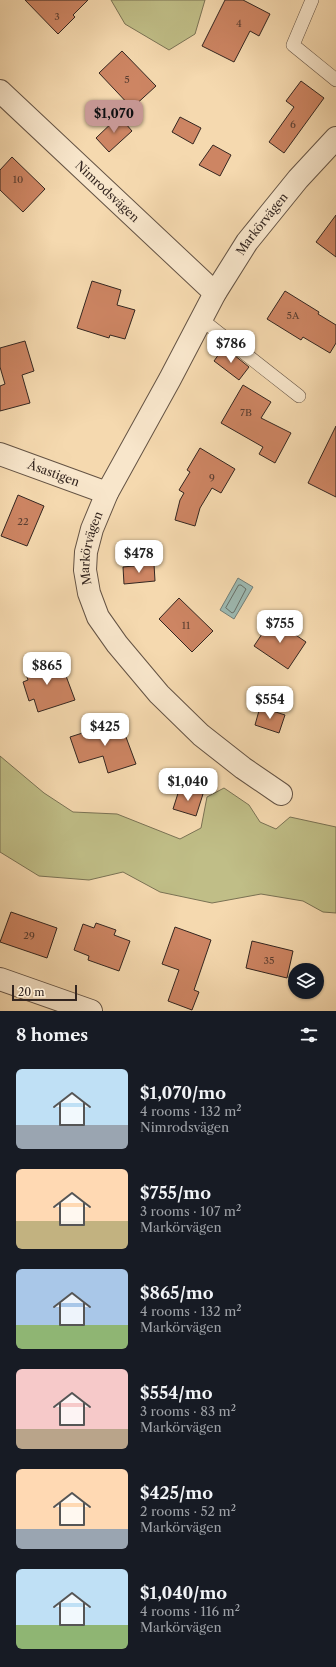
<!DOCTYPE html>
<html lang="en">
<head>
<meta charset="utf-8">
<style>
	body { margin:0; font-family:"Libre Caslon Text",serif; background:#242831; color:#f1f3f6; height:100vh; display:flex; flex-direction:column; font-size:15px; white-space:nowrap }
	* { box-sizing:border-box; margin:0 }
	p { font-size:13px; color:#9ea1a6 }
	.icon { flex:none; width:22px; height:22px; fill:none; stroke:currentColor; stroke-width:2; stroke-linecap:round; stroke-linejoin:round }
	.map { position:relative; height:1011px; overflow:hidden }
	.sheet { display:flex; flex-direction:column; background:#171b24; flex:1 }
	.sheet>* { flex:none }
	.tools { position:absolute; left:288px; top:963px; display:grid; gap:8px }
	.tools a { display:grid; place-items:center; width:36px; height:36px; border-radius:50%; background:#171b24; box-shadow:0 1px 3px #0004; font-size:20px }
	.scale { position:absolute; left:12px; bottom:10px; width:65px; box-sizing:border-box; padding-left:4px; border:2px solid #342620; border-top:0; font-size:11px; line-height:14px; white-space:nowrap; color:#342620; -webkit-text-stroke:3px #f8e6cb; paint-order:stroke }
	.price { position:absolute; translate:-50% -34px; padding:0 9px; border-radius:8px; background:#fff; color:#222; font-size:13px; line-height:26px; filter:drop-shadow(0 1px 2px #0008) }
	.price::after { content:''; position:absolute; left:50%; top:24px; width:12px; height:9px; margin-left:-6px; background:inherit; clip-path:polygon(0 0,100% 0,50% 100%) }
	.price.active { background:#c59692; color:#111 }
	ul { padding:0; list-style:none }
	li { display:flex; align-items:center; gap:12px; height:100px; padding:0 16px }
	li span { display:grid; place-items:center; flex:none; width:112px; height:80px; border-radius:6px; color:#555 }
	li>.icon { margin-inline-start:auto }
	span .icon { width:48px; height:48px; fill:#fffc; stroke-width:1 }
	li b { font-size:17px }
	h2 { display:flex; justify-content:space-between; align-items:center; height:48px; padding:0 16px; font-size:17px }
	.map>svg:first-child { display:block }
</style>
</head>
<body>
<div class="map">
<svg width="336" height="1011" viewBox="0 0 336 1011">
	<rect width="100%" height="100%" fill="#f5d9af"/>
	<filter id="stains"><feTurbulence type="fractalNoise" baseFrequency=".005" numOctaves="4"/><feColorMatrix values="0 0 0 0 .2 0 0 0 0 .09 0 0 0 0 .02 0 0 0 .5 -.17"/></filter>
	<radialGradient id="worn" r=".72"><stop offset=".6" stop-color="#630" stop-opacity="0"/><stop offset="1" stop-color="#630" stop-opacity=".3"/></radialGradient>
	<path fill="#c0be87" stroke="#7a7254" d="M111 0H205L195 34 169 50 125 24Z
		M0 756 44 793 73 812 117 814 180 839 201 828 207 797 224 788 249 805 260 822 276 829 290 817 336 827V913L323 912 303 901 261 894 212 903 160 892 123 872 89 880 39 876 0 852Z"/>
	<path fill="#9db9b1" stroke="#737e77" d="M238 578 253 587 234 619 220 610Z"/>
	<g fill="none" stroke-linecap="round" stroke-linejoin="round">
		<path stroke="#687068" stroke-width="1" d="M239 585H241L246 589 234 612 232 613 226 608Z"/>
	</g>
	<path fill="#cd8563" stroke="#342620" d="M25 0H88L73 15 75 17 58 34Z
		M225 0H243L270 14 259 36 250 31 234 62 202 46Z
		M122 51 156 86 132 108 99 73Z
		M301 81 324 98 284 153 269 142 294 107 286 101Z
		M119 116 132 131 109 152 96 138Z
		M180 117 201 128 193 144 172 132Z
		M213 145 231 155 220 176 199 165Z
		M12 157 45 189 23 212 0 190V170Z
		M336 215V257L316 242Z
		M92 281 121 290 117 305 135 310 125 339 110 335 109 338 77 328Z
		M285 291 319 312 318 314 336 325V343L330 353 303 337 301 340 267 319Z
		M25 341 34 371 22 375 30 403 0 411V386L5 384 0 367V348Z
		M224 347 249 367 239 380 214 361Z
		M243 385 271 402 261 418 291 433 275 463 259 454 263 447 221 423Z
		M336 426V497L308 483Z
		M200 448 235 469 221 493 212 488 200 508 195 526 175 520 180 500 184 493 179 490 190 472 187 470Z
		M18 495 44 506 27 546 1 536Z
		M154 564 155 581 124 584 123 567Z
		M179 598 213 631 192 652 159 619Z
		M272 619 306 642 288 669 254 646Z
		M51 659 55 671 63 668 75 700 38 712 34 699 29 701 23 682 28 680 24 668Z
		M260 707 285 715 279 733 255 725Z
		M120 721 136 764 108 773 103 756 79 763 70 737Z
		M180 787 203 794 196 816 173 809Z
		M11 912 57 928 47 958 0 942Z
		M96 923 116 930 114 935 130 941 119 971 88 960 89 956 74 950 83 924 94 928Z
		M175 927 211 940 194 990 199 992 192 1010 168 1001 179 970 162 964Z
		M252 941 293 951 287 978 246 968Z"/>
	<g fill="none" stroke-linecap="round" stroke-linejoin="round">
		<g stroke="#645344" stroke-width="14">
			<path id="lane" d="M312 0 293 45 336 80
				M201 319 299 396"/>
		</g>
		<g stroke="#645344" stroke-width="24">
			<g id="street">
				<path id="s1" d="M0 91 215 293"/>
				<path id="s2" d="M0 454 107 493"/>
				<path id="s3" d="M281 794 243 768 201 735 159 694 117 644 98 617 89 593 85 570 86 552 92 529 107 493 170 379 215 293 247 242 298 179 336 138"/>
				<path d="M0 979 91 1011"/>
			</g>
		</g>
		<use href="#lane" stroke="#f8e6cb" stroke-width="13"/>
		<use href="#street" stroke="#f8e6cb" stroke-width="22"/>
	</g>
	<g text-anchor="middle" stroke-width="4" stroke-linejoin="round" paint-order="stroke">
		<g font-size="10" fill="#5a3e31">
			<text x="57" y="20">3</text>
			<text x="239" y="27">4</text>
			<text x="127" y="83">5</text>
			<text x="293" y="128">6</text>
			<text x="18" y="183">10</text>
			<text x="293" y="319">5A</text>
			<text x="246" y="416">7B</text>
			<text x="212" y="481">9</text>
			<text x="23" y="525">22</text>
			<text x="186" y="629">11</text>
			<text x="29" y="939">29</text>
			<text x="269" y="964">35</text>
		</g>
		<g font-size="12" fill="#342620" stroke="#f8e6cb">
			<text dy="4" stroke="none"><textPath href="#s1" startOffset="147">Nimrodsvägen</textPath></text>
			<text dy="4" stroke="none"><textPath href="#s3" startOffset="697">Markörvägen</textPath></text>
			<text dy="4" stroke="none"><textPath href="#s2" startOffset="57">Åsastigen</textPath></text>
			<text dy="4" stroke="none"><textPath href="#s3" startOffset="328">Markörvägen</textPath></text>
		</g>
	</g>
	<rect width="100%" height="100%" filter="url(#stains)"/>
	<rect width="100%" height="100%" fill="url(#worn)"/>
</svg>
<div class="tools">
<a><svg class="icon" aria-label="layers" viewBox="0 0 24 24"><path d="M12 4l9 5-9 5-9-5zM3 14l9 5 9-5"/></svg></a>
</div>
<div class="scale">20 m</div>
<b class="price active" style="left:114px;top:134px">$1,070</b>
<b class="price" style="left:231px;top:364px">$786</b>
<b class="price" style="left:139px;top:574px">$478</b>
<b class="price" style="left:280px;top:644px">$755</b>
<b class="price" style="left:47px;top:686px">$865</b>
<b class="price" style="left:270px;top:720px">$554</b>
<b class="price" style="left:105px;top:747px">$425</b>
<b class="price" style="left:188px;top:802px">$1,040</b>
</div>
<section class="sheet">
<h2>8 homes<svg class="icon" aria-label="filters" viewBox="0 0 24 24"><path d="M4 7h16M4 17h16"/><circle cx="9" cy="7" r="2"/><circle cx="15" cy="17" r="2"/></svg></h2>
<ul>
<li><span style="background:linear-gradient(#bfe0f5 70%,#9aa5b1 0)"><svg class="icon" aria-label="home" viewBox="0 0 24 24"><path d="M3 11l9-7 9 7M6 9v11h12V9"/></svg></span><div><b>$1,070/mo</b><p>4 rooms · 132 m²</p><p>Nimrodsvägen</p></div></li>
<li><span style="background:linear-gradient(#ffd9b3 65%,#c2b280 0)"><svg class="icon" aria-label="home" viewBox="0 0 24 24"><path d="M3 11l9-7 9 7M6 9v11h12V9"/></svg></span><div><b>$755/mo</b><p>3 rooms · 107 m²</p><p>Markörvägen</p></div></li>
<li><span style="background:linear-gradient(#a9c7e8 70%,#8fb573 0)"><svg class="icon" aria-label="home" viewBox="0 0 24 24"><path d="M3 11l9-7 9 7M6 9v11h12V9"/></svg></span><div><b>$865/mo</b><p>4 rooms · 132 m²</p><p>Markörvägen</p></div></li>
<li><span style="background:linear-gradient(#f6c9c9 75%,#b9a48a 0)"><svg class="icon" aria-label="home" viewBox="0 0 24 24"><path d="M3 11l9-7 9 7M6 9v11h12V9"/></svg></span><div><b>$554/mo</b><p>3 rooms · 83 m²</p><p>Markörvägen</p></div></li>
<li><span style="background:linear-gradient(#ffd9b3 75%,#9aa5b1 0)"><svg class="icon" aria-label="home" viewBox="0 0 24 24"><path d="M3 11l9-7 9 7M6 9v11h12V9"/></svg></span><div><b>$425/mo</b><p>2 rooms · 52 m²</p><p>Markörvägen</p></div></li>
<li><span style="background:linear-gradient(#bfe0f5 70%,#8fb573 0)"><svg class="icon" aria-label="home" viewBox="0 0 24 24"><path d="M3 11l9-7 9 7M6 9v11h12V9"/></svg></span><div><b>$1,040/mo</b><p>4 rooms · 116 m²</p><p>Markörvägen</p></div></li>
</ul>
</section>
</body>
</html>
